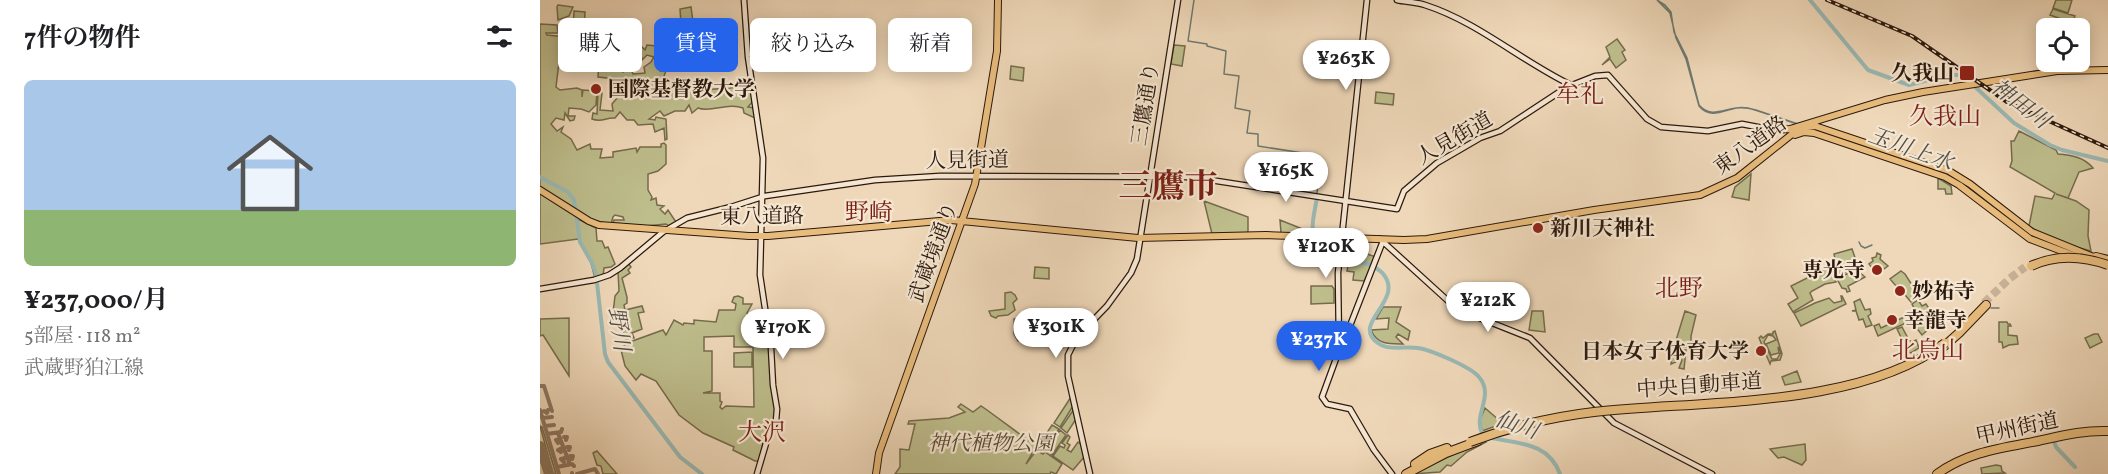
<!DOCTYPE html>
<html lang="ja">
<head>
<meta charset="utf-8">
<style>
	body { margin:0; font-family:Vollkorn,"Noto Serif JP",serif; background:#f6f6f6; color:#202124; height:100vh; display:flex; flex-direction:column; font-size:22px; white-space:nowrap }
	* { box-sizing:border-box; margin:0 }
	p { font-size:20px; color:#757577 }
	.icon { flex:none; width:33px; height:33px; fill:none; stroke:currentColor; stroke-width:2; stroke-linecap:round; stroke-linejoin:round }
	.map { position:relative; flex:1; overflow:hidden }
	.panel { display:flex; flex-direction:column; background:#fff; width:540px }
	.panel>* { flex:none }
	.banner { position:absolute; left:18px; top:18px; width:570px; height:54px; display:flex; gap:12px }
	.tools { position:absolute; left:1496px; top:18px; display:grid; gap:12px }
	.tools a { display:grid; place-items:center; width:54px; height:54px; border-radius:9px; background:#fff; box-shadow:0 3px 15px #0003; font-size:30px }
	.price { position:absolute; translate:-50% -51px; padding:0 14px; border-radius:21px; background:#fff; color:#222; font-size:20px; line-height:39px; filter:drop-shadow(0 2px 3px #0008) }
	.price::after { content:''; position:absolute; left:50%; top:36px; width:18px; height:14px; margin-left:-9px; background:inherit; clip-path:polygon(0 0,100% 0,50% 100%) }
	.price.selected { background:#2563eb; color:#fff }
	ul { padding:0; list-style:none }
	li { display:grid; align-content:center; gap:12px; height:318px; padding:0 24px }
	li span { display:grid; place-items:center; height:186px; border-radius:9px; color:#555 }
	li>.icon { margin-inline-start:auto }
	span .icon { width:108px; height:108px; fill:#fffc; stroke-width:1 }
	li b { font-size:26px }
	h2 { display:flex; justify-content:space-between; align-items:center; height:72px; padding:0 24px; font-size:26px }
	.tag { padding:0 21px; border-radius:9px; background:#fff; box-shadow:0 3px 15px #0003; font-size:21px; line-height:54px }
	.tag.selected { background:#2563eb; color:#fff }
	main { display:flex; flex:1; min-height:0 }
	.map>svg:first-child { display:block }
</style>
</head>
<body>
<main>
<section class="panel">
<h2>7件の物件<svg class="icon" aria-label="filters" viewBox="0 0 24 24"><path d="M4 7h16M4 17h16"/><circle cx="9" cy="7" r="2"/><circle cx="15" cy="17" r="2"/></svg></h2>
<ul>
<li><span style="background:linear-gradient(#a9c7e8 70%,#8fb573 0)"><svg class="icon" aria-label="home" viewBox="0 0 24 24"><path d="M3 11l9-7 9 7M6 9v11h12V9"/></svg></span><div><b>¥237,000/月</b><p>5部屋 · 118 m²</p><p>武蔵野狛江線</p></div></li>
</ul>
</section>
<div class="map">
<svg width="1568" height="474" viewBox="0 0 1568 474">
	<rect width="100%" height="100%" fill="#efd8b9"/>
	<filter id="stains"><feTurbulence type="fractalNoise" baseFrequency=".00333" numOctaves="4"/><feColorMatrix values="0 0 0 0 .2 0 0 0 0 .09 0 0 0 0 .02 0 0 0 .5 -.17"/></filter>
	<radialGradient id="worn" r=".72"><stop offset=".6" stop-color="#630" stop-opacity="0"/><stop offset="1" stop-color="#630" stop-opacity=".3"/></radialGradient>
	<path fill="#bebd8c" stroke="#756b4c" stroke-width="1.5" fill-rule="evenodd" d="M1516 0H1532L1528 13 1513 8Z
		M18 5 33 7 29 16 18 20 17 7Z
		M151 7 153 22 141 24 140 9Z
		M1513 9 1535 16 1532 23 1510 15Z
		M34 11 45 12 44 32 33 31Z
		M0 24 17 25 18 33H6L7 35 76 42 81 44V71L83 72 85 63H87V66L90 67 93 74 105 73 104 67 111 62 114 57 107 55 102 60 101 54 96 51 97 46 102 47 105 50 107 45 117 46 120 58 135 60 119 62 120 71H126L124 76 125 89 134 91 140 90 139 81 144 80 147 84 157 82 160 90 190 88 211 84 214 100 208 107 214 108 217 119 204 113 203 108C188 102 171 113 158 108L152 113 149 105 145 111H135L124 116 120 111 109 119 115 120 116 117 126 119 127 139 125 140 124 128 115 132 113 124 98 125 94 120H87L80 112 75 118C66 117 62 123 52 119L53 113 57 114 58 92 62 93 60 110 73 111 72 104 78 97 74 95 78 87 76 79 58 77 59 60 57 59V45L52 44 41 46 53 48V54L41 53V55L35 52 20 54 16 87 20 90 37 88 42 90V97L43 90 57 91 56 105 49 112 41 109 29 108 28 116H35L34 120 30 121 25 113 24 120 16 118 11 124 17 131 23 127 21 132 31 139 37 150 50 144 51 149H62L60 158 73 157V152L96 148 97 152 100 147H121V144L124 143 126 145V164L118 171 108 174V190L112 197 111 200 116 198 117 205 124 206 120 209 125 214 128 210 136 222 129 226 126 224 105 226 73 223 74 220H84L83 217 75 215 73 217 71 224 52 220 39 212 38 219 56 228 57 241H62L65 248 68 247 75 264 71 267 64 268 63 276 55 278 51 263 38 239 0 244Z
		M1077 39 1085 50 1082 52 1086 60 1076 68 1070 59 1062 65 1070 57 1066 47Z
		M634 45 645 46 642 66 631 64Z
		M471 66 484 68 483 81 470 79Z
		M836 92 854 94 853 105 835 103Z
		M1479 131 1516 150 1518 154C1531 155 1544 157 1553 168L1539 172 1528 198 1516 194 1536 201 1549 210 1548 236 1551 251C1530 246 1507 238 1489 226L1495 196 1512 199 1515 193 1470 167 1472 161 1471 141H1474Z
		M1211 174 1209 200 1192 197 1195 187Z
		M1398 178 1411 186 1412 194H1406L1405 189H1398Z
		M664 201 708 217V231L707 233 672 234Z
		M740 220 765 230 764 234 741 233Z
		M806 247 836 257 824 281 813 280 814 272 807 271 809 260 803 257Z
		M766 249H775V252L779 253 777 262H766Z
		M1312 249 1318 266 1295 277 1290 265 1296 263 1294 254Z
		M1337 253 1341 255 1340 259 1348 266 1337 274 1329 264 1333 261 1332 258 1336 257Z
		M88 263 91 267 88 270 90 273 82 278 87 297V303L84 305 85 310 102 306 104 312 98 313 102 329 92 333 94 338 86 339 83 332 85 327 82 324 75 322 73 313 75 296 79 291 78 271Z
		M495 267 509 268V279L494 278Z
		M1289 267 1296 282 1285 284 1272 291 1270 293 1273 300 1253 312 1248 304 1258 298 1251 286Z
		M1316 269 1325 277 1308 286 1310 291 1307 292 1306 289 1302 288 1297 279Z
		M1361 271 1365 274 1379 296 1371 302 1365 295 1364 288 1362 289 1359 285 1356 286 1350 279Z
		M771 286H792L794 289V303L771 304Z
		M471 292 475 295 477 299 473 303 475 310 468 315 458 316 456 318 451 316 449 311 465 309V293Z
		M198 296 203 298V304H212L207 313 219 320 225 319 229 347 230 376 235 402V417L223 443 219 461H215L193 450 194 447 163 433 139 415 116 381 101 374 96 380 85 366 81 350 85 349 84 344 123 330 126 335 134 320 143 325 144 323 154 324V320L176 322 179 310H195L196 304 192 302 194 297ZM194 336V347H213L214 407 186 406 182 409 180 407 182 402 180 401V393H163L172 391V351H164V337Z
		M1301 296H1302L1306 304 1261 326 1254 313 1275 303 1289 298 1294 303 1302 301Z
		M1320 299 1325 310 1330 309 1331 314 1328 316 1332 325 1326 327 1323 319 1319 320 1316 311H1312L1316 310 1314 302Z
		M1378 300 1382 306 1386 304 1390 310 1386 313V317L1392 326 1382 335 1375 326 1382 319 1376 322 1374 319 1381 315 1379 313 1377 314 1372 304Z
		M843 307H861L856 322 870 331 868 340 858 334 856 337 863 344C850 344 837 345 831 330L848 329 849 318 836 319Z
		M503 311 516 315 514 329 502 325Z
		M992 311H1003L1005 332 989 330Z
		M1145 311 1156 315 1151 336V347H1134Z
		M29 318V376L3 335 0 336V319Z
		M1362 318H1365L1368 322 1338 336 1334 326 1339 324 1341 328Z
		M474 319H491L503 335 501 341 498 342 496 334H493V341H478L474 334Z
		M1459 322H1467L1468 324H1470L1471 326H1468V335L1477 336 1478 344 1469 345 1463 348 1462 342H1459Z
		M1362 327 1369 340 1372 342 1376 340 1379 348 1371 353 1368 352 1357 329Z
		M1235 331 1242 354 1240 360 1231 361 1230 364 1219 338 1221 336 1223 338 1228 334H1233V332ZM1228 335 1233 336 1236 340 1226 344 1231 355 1239 353 1238 347 1241 352 1237 359H1232L1224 342Z
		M1554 334H1558L1562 342 1550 348 1545 338Z
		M1130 349 1146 350 1144 369 1139 368 1142 360 1138 358 1136 362 1131 364 1132 357 1129 356Z
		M212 352V367H194V353Z
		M1257 371 1261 382 1245 385 1242 377Z
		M531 397 533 406 520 427 514 423Z
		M421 404 433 412 441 406 447 410 496 446 486 464 499 447 503 450 501 453 503 454 505 452 522 464 516 474 511 472 510 474H355L360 467V449L369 450 375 424H368L369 421 409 418 425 412 418 407Z
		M945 408 960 421 959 425 942 431 940 420Z
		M534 409 536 419 527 433 521 428Z
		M512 425 519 429 505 449 499 445Z
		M0 426 2 427 16 474H13Z
		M520 430 526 435 512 455 506 450Z
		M528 435 530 437 527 443 530 445 527 450 531 452 538 442 543 446 545 456 533 470 513 456 520 446 524 448 525 445 522 443Z
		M944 440 946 442 927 452 911 466 907 465 900 472 872 474Z
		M1265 444 1266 460 1262 465 1244 457 1238 458 1230 449Z
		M57 451 77 474H63L61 466 57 465 53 453Z
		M1456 465 1461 466 1462 471 1465 473 1442 474 1441 468Z"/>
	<path fill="#9ab9b4" stroke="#6e7971" stroke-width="1.5" d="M1117 0 1125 5 1131 12 1134 32 1147 58 1159 105C1170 118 1182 110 1196 108 1203 107 1209 108 1216 110L1399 171C1433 185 1457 213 1488 233 1496 238 1505 241 1514 245L1488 234 1445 202 1433 191 1411 177 1345 153 1215 110C1209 108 1202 107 1196 108 1182 111 1170 119 1159 106L1146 59 1136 38 1130 13Z"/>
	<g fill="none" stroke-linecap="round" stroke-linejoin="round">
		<path stroke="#6e7971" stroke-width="1.5" d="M654 0 648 41 667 44V46L686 51 684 74 699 76 695 108 710 111 707 133 718 134V146L763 153V161L780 163 777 193
			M1319 242 1321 246 1325 248 1332 245
			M1451 308H1459
			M401 445V436"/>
		<path stroke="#9ab9b4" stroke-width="4" d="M1270 0 1328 70 1369 85 1407 75H1419L1431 83 1474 123 1510 145 1522 150 1568 161
			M0 177 28 192 34 200 40 242 52 263 56 274 65 354 68 362 140 457 162 474
			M777 196C776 208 771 221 773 232 777 260 830 256 844 275 864 301 810 324 838 343 848 351 866 346 878 348 891 350 931 367 939 377 955 396 933 414 942 433L947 437C977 444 1008 441 1020 474
			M1514 441 1516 447 1535 467"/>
		<path stroke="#8e7863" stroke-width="4" d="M0 386H4L12 411
			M0 410 19 474
			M4 411 7 413 8 410
			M2 418 12 417
			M5 426 14 425
			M18 433 29 462 28 465
			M7 434 21 432 22 429
			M24 437H27L26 440
			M18 443 16 440 19 439
			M27 447H30L29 450
			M21 452 18 450 22 448
			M30 456H33L32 459
			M24 462 21 459 25 458
			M17 467 32 464 34 466
			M32 473V474
			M37 474 55 469 58 474"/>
		<path stroke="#8e7863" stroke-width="10" d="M0 446 9 474"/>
		<path stroke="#c8b297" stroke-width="8" stroke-dasharray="8 4" stroke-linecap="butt" d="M1444 303 1469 279 1485 267"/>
		<g stroke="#2c190d" stroke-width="7">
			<path id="secondary" d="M204 0 208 57 223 158 220 275 231 348 233 385 237 409 236 421 227 440 217 474
				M827 0 798 273 799 345 797 356 782 397 787 404 810 409 834 450 852 474
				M857 0C866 2 876 2 885 5 938 22 981 61 1031 85
				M840 239 917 309 990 338 1074 423 1172 474
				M0 289 54 280 69 275 80 268 123 232 147 218 191 207 225 196 335 180 400 176 651 177 857 209 864 191 897 163 940 138 960 131 1027 87 1055 76 1068 75 1107 119 1121 127 1168 131 1202 124 1233 130
				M799 342 804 341 843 241
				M550 474 528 376V355L537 337 567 306 591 273 597 259 638 0"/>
		</g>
		<g stroke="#2c190d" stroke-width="8">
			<path id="primary" d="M1233 130 1250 129 1345 100 1383 92 1517 71 1568 70
				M1255 135 1264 132 1274 133 1405 177 1419 185 1490 239 1535 256
				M0 190 49 221 59 225 209 236H228L411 220 598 238 726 235 864 240 887 239 1054 210 1160 195 1197 178 1256 131 1265 127 1275 126 1409 171 1430 184 1492 232 1556 258
				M336 474 339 453 435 184 457 51 458 0"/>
		</g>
		<g stroke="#2c190d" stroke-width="10">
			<path id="highway" d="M1556 257 1568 260
				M1402 348 1419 333 1446 305
				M875 464 890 454 907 448
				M866 474 906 453 938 441
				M1397 474C1427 452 1462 448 1498 441 1521 436 1544 430 1568 431"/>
		</g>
		<use href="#secondary" stroke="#f5e6d2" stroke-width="4.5"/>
		<use href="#primary" stroke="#e8bc7c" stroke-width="6"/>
		<use href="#highway" stroke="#e8bc7c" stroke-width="8"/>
		<g stroke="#2c190d" stroke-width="4">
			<path id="rail" d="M1287 0 1372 36 1467 102 1568 148"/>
		</g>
		<use href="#rail" stroke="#f5e6d2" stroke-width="1.5" stroke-dasharray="4.5" stroke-linecap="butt"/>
		<g stroke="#2c190d" stroke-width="10" stroke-linecap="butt">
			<path id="highway-bridge" d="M1491 266C1517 254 1542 256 1568 265
				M930 442C970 427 1011 417 1054 412 1160 400 1317 409 1405 343"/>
		</g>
		<use href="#highway-bridge" stroke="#e8bc7c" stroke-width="8"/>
	</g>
	<g fill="#8f2418" stroke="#f5e6d2" stroke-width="2">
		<rect x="1419" y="65" width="16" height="16" rx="3"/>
		<circle cx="56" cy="89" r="6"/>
		<circle cx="998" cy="228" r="6"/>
		<circle cx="1337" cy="270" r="6"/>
		<circle cx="1360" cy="291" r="6"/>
		<circle cx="1352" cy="320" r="6"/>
		<circle cx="1221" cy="351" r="6"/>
	</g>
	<g text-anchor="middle" stroke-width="4.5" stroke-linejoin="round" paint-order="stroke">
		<g font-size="21" font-weight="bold" fill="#2c190d" stroke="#f5e6d2" text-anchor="start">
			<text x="1414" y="80" text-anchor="end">久我山</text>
			<text x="68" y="96">国際基督教大学</text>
			<text x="1010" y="235">新川天神社</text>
			<text x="1325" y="277" text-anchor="end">専光寺</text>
			<text x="1372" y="298">妙祐寺</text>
			<text x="1364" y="327">幸龍寺</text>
			<text x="1209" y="358" text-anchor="end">日本女子体育大学</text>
		</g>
		<g font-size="21" fill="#2c190d" stroke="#f5e6d2">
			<text transform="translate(605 104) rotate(-81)" y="7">三鷹通り</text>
			<text transform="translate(914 138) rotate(-30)" y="7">人見街道</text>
			<text transform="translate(1210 145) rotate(-36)" y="7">東八道路</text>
			<text transform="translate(427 160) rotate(-1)" y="7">人見街道</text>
			<text transform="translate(222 216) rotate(-1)" y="7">東八道路</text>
			<text transform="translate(393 252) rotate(-70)" y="7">武蔵境通り</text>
			<text transform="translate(1159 385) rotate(-4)" y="7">中央自動車道</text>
			<text transform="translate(1477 428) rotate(-12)" y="7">甲州街道</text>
		</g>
		<g font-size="21" font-style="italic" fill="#584a33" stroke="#f5e6d2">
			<text x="451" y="450">神代植物公園</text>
		</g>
		<g font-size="22" font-style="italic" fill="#525147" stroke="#f5e6d2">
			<text transform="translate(1481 103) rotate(37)" y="8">神田川</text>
			<text transform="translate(1371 148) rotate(20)" y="8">玉川上水</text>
			<text transform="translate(80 329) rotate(81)" y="8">野川</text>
			<text transform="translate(977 424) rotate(19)" y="8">仙川</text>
		</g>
		<g font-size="24" fill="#7a1f14" stroke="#f5e6d2">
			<text x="1040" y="102">牟礼</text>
			<text x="1405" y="124">久我山</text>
			<text x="329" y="220">野崎</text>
			<text x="1139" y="296">北野</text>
			<text x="1388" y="358">北烏山</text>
			<text x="222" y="440">大沢</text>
		</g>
		<g font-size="33" font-weight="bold" fill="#7a1f14" stroke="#f5e6d2">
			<text x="628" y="197">三鷹市</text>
		</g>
	</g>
	<rect width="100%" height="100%" filter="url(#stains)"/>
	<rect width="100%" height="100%" fill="url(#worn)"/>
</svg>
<div class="tools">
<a><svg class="icon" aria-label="locate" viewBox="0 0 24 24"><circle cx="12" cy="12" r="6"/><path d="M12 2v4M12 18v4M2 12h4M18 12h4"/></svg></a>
</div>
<b class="price" style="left:806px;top:91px">¥263K</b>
<b class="price" style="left:746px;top:203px">¥165K</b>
<b class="price" style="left:786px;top:279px">¥120K</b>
<b class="price" style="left:948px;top:333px">¥212K</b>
<b class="price" style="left:516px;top:359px">¥301K</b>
<b class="price" style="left:243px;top:360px">¥170K</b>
<b class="price selected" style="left:779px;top:372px">¥237K</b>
<div class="banner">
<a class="tag">購入</a>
<a class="tag selected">賃貸</a>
<a class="tag">絞り込み</a>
<a class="tag">新着</a>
</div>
</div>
</main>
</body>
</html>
